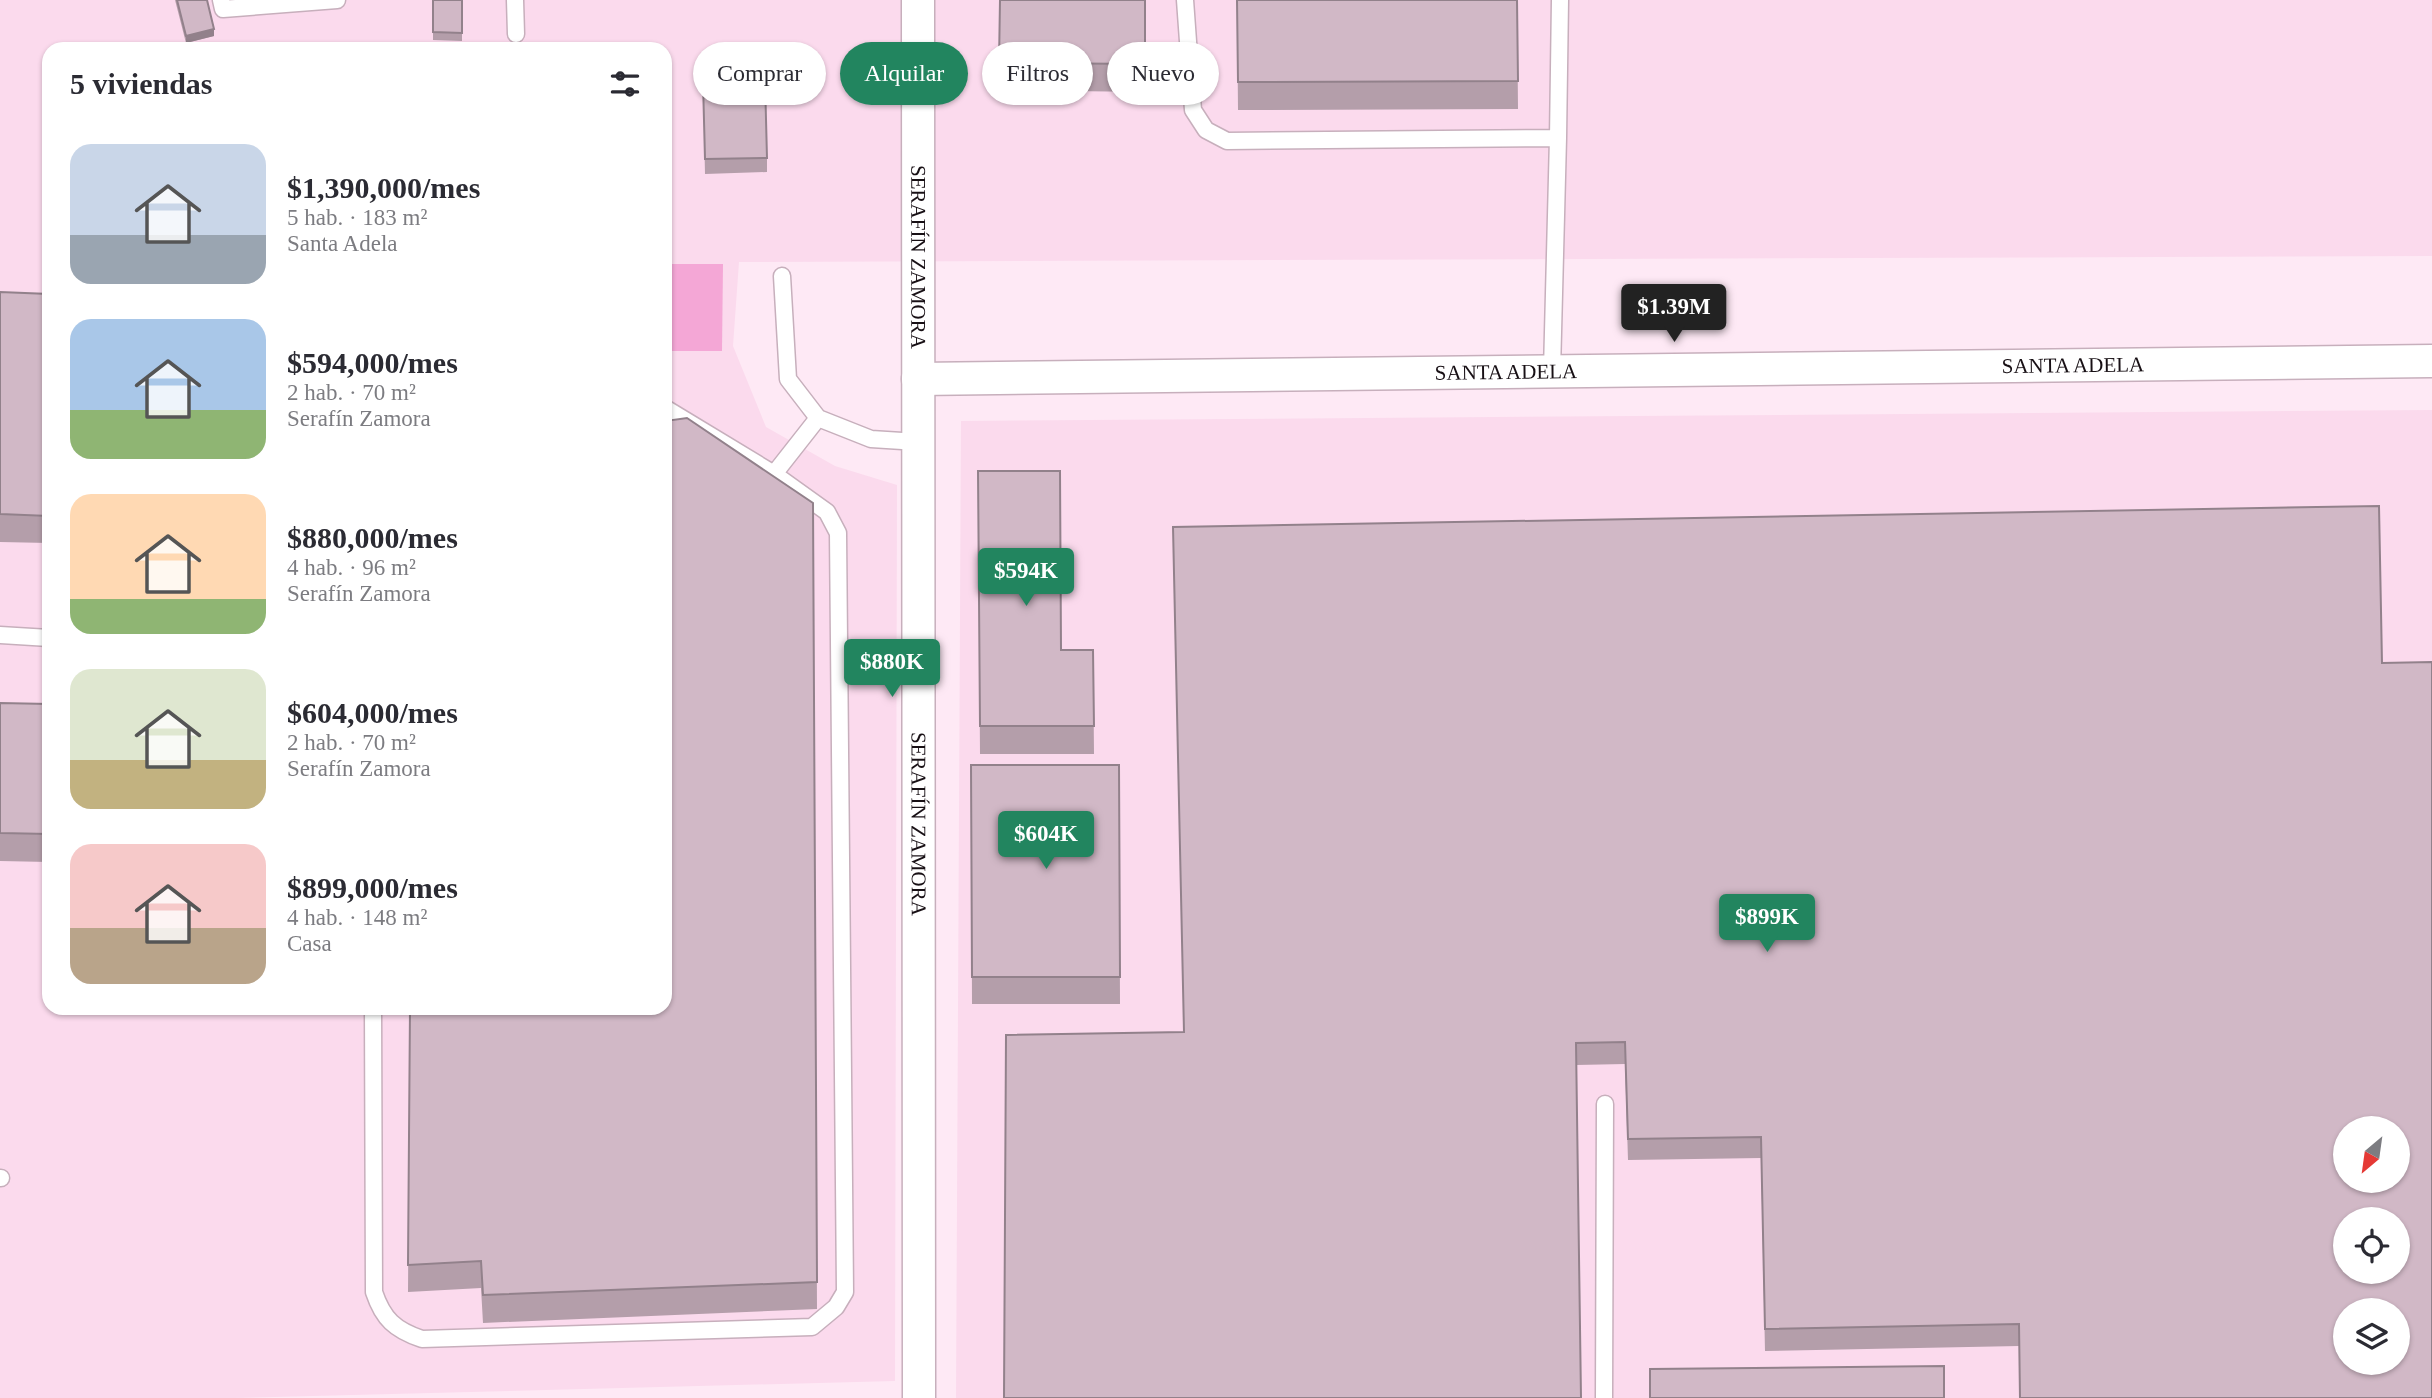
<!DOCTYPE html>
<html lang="es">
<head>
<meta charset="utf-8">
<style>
	body { margin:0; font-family:Georgia,serif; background:#f2f2f3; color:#2b2b33; height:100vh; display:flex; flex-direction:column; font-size:26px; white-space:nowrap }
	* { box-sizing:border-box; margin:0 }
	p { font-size:23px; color:#7c7c81 }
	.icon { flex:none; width:38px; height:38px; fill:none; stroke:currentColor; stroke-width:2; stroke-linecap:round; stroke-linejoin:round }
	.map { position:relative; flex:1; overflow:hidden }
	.drawer { position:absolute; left:42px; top:42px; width:630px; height:973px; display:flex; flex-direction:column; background:#fff; border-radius:21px; box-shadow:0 2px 5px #0004 }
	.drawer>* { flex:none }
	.top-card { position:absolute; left:693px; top:42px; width:665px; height:63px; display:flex; gap:14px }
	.needle { width:46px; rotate:209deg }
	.tools { position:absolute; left:2333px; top:1116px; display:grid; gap:14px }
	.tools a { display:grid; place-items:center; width:77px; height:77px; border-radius:50%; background:#fff; box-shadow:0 2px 5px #0004; font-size:35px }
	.price { position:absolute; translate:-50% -60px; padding:0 16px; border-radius:7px; background:#22855f; color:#fff; font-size:23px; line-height:46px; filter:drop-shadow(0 2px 4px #0008) }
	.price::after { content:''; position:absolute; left:50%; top:42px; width:21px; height:16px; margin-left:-10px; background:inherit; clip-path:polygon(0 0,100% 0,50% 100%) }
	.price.selected { background:#222; color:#fff }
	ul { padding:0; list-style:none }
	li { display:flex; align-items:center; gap:21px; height:175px; padding:0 28px }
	li span { display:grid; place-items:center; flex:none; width:196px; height:140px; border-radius:21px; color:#555 }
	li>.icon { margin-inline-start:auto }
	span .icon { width:84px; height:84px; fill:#fffc; stroke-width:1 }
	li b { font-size:30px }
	h2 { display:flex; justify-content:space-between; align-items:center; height:84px; padding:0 28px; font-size:30px }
	.pill { padding:0 24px; border-radius:32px; background:#fff; box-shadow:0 2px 5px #0004; font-size:24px; line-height:63px }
	.pill.selected { background:#22855f; color:#fff }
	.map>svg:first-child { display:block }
</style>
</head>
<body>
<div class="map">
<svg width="2432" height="1398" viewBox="0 0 2432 1398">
	<rect width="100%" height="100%" fill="#fee9f5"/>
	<path fill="#fbdaed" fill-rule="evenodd" d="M0 0H2432V256L739 262 733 346 766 427 835 466 897 485 895 1381 235 1398H0ZM49 49H665V1008H49Z
		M2432 410V1398H956L961 421ZM2345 1129H2398V1181H2345ZM2345 1220H2398V1272H2345ZM2345 1311H2398V1363H2345Z"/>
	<path fill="#f4a7d6" d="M665 264H723L722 351H665Z"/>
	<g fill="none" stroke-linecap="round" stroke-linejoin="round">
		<g stroke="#c7afbc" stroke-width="19">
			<path id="service" d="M221 0 223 9 337 0
				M515 0 516 34
				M1185 0 1193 110 1206 130 1227 141 1558 138 1552 371
				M1558 138 1560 0
				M782 276 788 379 818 418 871 439 918 442
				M774 474 818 418
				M0 635 49 638
				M373 1008 374 1292C383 1319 395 1330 422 1339L812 1327 836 1307 845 1292 838 533 827 512 774 474 665 408
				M0 1178H1
				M1604 1398 1605 1104"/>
		</g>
		<g stroke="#c7afbc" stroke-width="35">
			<g id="minor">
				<path id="s1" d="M918 0 919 1398"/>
				<path id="s2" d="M918 379 2432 361"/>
			</g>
		</g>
		<use href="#service" stroke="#fff" stroke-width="16"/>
		<use href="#minor" stroke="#fff" stroke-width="32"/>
	</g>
	<path fill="#b49eaa" d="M175 0H207L214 36 186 43Z
		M433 0H462V41L433 40Z
		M1000 0H1146L1145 92 999 90Z
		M1237 0H1517L1518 109 1238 110Z
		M703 82 767 158V172L705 174Z
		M0 292 49 294V543L0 542Z
		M978 471 1061 650H1093L1094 754H980Z
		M813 503 817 1309 483 1323 481 1288 408 1292 410 1008Z
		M2379 506 2019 1346 1765 1351 1761 1158 1628 1160 1625 1064 1576 1065 1183 1032Z
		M0 703 49 704V862L0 861Z
		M971 765H1119L1120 1004H972Z"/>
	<path fill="#92818b" d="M214 29V36L186 43V36Z"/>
	<path fill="#d1b8c6" stroke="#92818b" stroke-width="2" fill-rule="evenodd" d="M177 0H207L214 29 186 36Z
		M433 0H462V33L433 32Z
		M1000 0H1145V64L999 63Z
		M1237 0H1517L1518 81 1238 82Z
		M765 80 767 158 705 159 703 82Z
		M0 292 49 294V516L0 514Z
		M687 418 813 503 817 1282 483 1295 481 1261 408 1265 410 1008H665V421Z
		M978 471H1060L1061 650H1093L1094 726H980Z
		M2379 506 2382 663 2432 662V1398H2020L2019 1324 1765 1329 1761 1137 1628 1139 1625 1042 1576 1043 1581 1398H1004L1006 1035 1184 1032 1173 527ZM2345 1129H2398V1181H2345ZM2345 1220H2398V1272H2345ZM2345 1311H2398V1363H2345Z
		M0 703 49 704V834L0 833Z
		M971 765H1119L1120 977H972Z
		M1944 1366V1398H1650V1369Z"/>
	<g text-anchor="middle" stroke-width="5" stroke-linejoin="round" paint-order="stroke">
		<g font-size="21" fill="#181015" stroke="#fee9f5">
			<text dy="7" stroke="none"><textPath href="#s1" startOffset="257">SERAFÍN ZAMORA</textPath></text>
			<text dy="7" stroke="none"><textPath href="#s2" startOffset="1155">SANTA ADELA</textPath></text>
			<text dy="7" stroke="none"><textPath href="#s2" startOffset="588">SANTA ADELA</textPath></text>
			<text dy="7" stroke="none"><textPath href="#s1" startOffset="824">SERAFÍN ZAMORA</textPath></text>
		</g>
	</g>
</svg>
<div class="tools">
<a><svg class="needle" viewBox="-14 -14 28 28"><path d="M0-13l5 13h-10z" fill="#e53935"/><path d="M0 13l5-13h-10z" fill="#7c7c81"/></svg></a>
<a><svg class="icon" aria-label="locate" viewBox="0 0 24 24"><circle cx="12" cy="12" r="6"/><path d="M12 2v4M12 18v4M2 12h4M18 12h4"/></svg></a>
<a><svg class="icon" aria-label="layers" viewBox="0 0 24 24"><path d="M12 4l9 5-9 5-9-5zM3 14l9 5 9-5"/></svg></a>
</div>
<b class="price selected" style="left:1674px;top:344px">$1.39M</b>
<b class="price" style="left:1026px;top:608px">$594K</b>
<b class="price" style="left:892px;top:699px">$880K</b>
<b class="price" style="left:1046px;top:871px">$604K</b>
<b class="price" style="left:1767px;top:954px">$899K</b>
<div class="top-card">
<a class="pill">Comprar</a>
<a class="pill selected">Alquilar</a>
<a class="pill">Filtros</a>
<a class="pill">Nuevo</a>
</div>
<section class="drawer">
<h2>5 viviendas<svg class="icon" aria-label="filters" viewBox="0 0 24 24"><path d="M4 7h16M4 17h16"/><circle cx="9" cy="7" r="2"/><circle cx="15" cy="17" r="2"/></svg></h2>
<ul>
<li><span style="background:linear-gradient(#c9d6e8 65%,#9aa5b1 0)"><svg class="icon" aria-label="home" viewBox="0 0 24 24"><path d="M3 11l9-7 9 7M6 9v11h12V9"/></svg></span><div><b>$1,390,000/mes</b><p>5 hab. · 183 m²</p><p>Santa Adela</p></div></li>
<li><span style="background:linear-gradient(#a9c7e8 65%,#8fb573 0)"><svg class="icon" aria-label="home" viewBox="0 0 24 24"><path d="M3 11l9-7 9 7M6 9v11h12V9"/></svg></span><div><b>$594,000/mes</b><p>2 hab. · 70 m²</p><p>Serafín Zamora</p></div></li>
<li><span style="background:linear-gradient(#ffd9b3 75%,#8fb573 0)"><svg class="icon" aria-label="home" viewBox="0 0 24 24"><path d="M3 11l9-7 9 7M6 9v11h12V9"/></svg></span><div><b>$880,000/mes</b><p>4 hab. · 96 m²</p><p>Serafín Zamora</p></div></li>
<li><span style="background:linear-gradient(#dfe7d0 65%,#c2b280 0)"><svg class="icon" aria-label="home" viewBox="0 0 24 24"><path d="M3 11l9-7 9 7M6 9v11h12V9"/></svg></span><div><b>$604,000/mes</b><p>2 hab. · 70 m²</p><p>Serafín Zamora</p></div></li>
<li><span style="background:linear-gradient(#f6c9c9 60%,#b9a48a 0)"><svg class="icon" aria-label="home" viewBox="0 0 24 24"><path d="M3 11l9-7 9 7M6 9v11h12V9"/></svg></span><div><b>$899,000/mes</b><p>4 hab. · 148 m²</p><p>Casa</p></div></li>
</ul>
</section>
</div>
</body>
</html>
